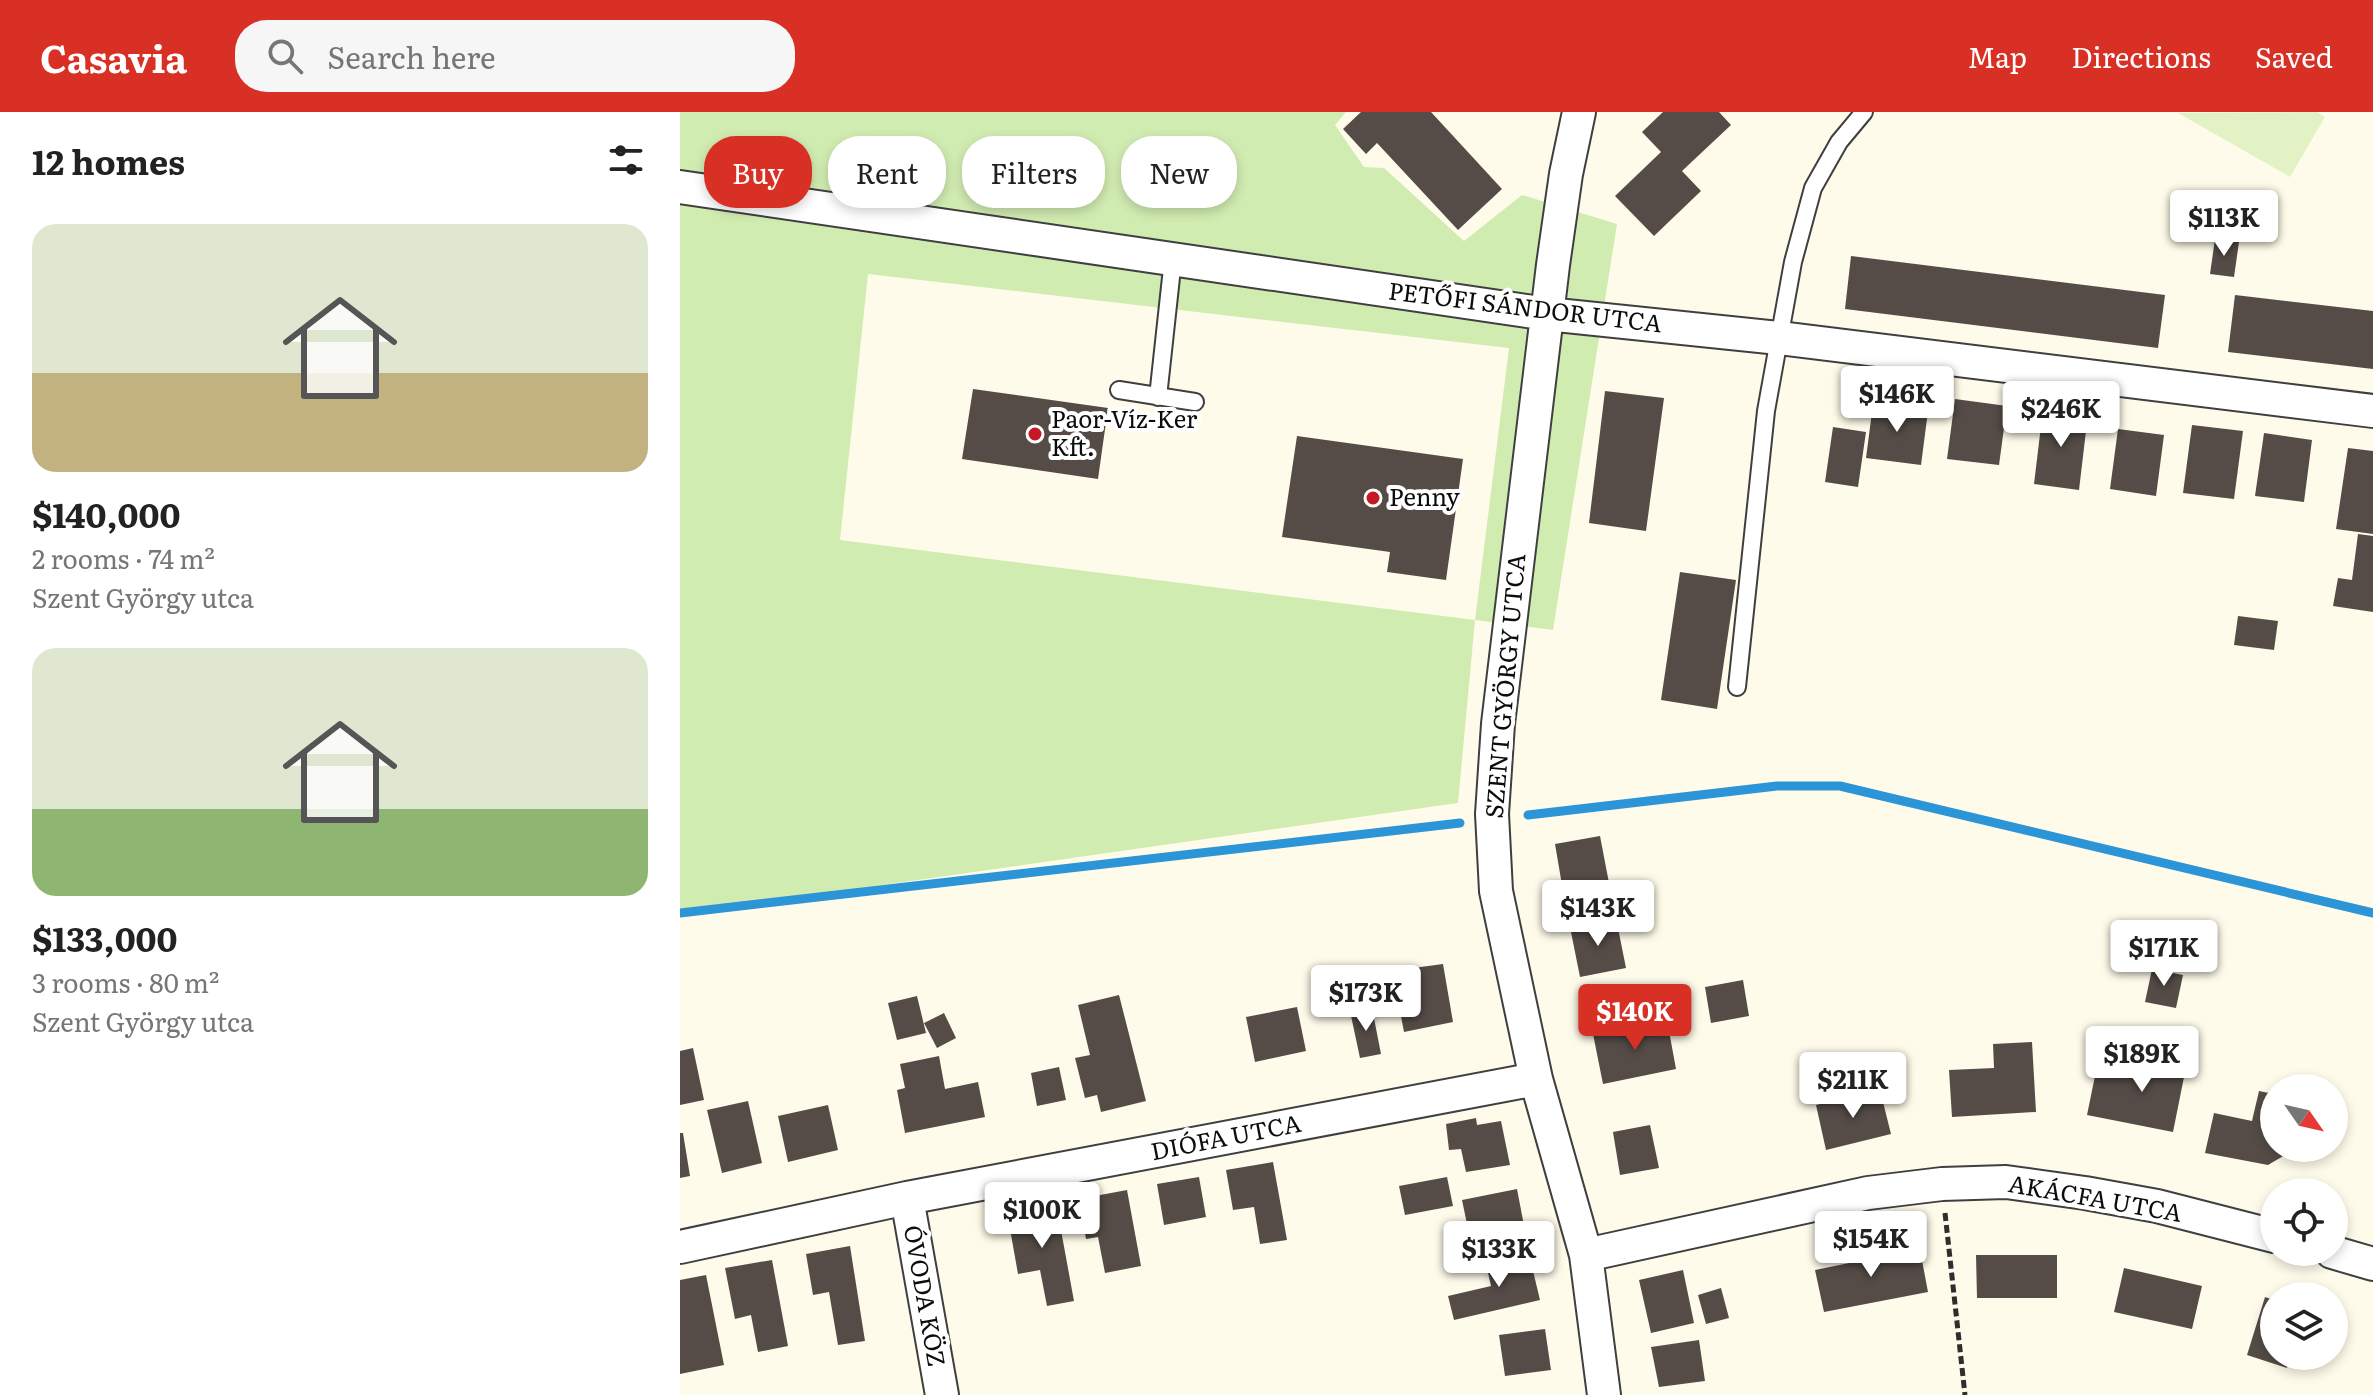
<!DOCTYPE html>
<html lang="en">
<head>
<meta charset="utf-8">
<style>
	body { margin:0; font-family:Literata,serif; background:#f6f6f6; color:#222; height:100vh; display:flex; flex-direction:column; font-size:30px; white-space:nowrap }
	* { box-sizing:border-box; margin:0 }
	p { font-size:26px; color:#767676 }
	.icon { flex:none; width:44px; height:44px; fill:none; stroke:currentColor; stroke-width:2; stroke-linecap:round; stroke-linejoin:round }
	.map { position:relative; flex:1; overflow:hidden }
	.sheet { display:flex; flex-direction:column; background:#fff; width:680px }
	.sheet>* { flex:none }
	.banner { position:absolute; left:24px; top:24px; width:760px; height:72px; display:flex; gap:16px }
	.needle { width:52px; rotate:124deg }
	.fabs { position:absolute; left:1580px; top:962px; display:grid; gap:16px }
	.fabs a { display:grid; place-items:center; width:88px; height:88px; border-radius:50%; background:#fff; box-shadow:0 4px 12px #0003; font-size:40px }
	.price { position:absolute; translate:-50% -68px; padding:0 18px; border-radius:8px; background:#fff; color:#222; font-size:26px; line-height:52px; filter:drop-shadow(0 2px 4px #0008) }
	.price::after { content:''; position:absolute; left:50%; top:48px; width:24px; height:18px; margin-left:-12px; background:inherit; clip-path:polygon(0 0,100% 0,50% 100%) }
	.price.active { background:#d93025; color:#fff }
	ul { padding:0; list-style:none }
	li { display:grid; align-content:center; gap:16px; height:424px; padding:0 32px }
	li span { display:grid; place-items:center; height:248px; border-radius:24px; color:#555 }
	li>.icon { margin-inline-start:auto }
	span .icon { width:144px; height:144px; fill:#fffc; stroke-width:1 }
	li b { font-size:34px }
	h2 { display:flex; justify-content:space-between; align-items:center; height:96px; padding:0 32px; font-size:34px }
	.pill { padding:0 28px; border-radius:32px; background:#fff; box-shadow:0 4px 12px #0003; font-size:28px; line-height:72px }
	.pill.active { background:#d93025; color:#fff }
	header { display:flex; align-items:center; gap:48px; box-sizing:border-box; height:112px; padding:0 40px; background:#d93025; color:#fff }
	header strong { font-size:38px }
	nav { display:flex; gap:44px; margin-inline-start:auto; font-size:28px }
	.search { width:560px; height:72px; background:#f6f6f6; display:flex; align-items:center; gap:20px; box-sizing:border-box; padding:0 28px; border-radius:32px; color:#767676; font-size:30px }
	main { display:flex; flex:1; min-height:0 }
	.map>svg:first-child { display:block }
</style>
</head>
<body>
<header>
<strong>Casavia</strong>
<div class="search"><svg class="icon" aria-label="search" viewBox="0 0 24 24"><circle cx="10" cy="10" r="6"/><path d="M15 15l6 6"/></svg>Search here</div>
<nav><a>Map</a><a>Directions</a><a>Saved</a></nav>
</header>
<main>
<section class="sheet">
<h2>12 homes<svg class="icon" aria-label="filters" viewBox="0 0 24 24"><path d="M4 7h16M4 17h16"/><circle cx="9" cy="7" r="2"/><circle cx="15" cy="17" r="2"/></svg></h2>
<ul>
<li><span style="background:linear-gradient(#dfe7d0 60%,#c2b280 0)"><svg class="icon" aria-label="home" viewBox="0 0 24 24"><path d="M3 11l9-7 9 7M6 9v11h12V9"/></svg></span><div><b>$140,000</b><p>2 rooms · 74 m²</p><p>Szent György utca</p></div></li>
<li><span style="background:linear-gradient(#dfe7d0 65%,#8fb573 0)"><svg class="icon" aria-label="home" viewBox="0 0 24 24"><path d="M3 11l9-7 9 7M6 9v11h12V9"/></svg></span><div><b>$133,000</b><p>3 rooms · 80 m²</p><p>Szent György utca</p></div></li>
</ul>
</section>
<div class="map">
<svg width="1693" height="1283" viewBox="0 0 1693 1283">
	<rect width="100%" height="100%" fill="#fffbea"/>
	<path fill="#d1ecb1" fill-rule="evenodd" d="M0 0H666L655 13 684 55 704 56 784 129 842 83 937 112 873 518 795 508 778 691 0 802ZM188 162 829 236 795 508 160 428Z"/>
	<path fill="#e3f2c4" d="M1637 0 1645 5 1610 65 1498 1Z"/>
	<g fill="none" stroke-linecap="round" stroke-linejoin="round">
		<path stroke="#2c95d7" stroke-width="9" d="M848 703 1097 674H1160L1693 801
			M0 801 780 711"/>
	</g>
	<path fill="#554c47" d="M681 0H751L822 77 778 118 697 31 686 42 663 17Z
		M983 0H1039L1051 13 1002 59 1021 79 974 124 935 84 981 40 962 20Z
		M1535 127 1559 130 1554 165 1530 162Z
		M1171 144 1485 183 1478 236 1165 197Z
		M1555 183 1693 199V257L1548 240Z
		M293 277 428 296 418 367 282 347Z
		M925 279 984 286 966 419 909 411Z
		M1275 287 1327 294 1319 353 1267 347Z
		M1193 292 1248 299 1241 353 1186 346Z
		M1363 297 1408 302 1399 378 1354 372Z
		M1512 313 1563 319 1554 387 1503 381Z
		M1153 315 1186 320 1178 375 1145 370Z
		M1438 317 1484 323 1476 384 1430 377Z
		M1584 321 1632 328 1624 390 1575 384Z
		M617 324 783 347 766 468 707 460 710 440 602 425Z
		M1668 336 1693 339V422L1656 417Z
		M1678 422 1693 424V500L1653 494 1658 466 1672 468Z
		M1000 460 1056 468 1037 597 981 588Z
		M1558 504 1598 509 1594 538 1554 533Z
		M920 724 929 771 883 779 875 732Z
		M936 806 946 856 900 865 890 815Z
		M763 852 773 910 724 920 716 878 729 876 726 857Z
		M1472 857 1503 863 1496 896 1465 890Z
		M1063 868 1069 904 1031 911 1025 875Z
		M439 883 466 989 421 1000 417 983 405 986 395 946 410 943 398 893Z
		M237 884 246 921 217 928 208 891Z
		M617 895 626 939 575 950 566 905Z
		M692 896 701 942 680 946 670 899Z
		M264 901 276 926 257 936 244 911Z
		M987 908 996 957 923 972 913 922Z
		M1352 930 1356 1000 1272 1005 1269 958 1314 956 1313 932Z
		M13 936 24 988 0 993V939Z
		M1473 938 1508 945 1493 1020 1407 1003 1416 959 1467 969Z
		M259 944 265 977 298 970 305 1005 225 1021 217 978 225 976 220 952Z
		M379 955 386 988 357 994 351 961Z
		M1200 978 1211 1022 1146 1038 1136 993Z
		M1579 979 1594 982V1036H1617L1588 1053 1525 1041 1534 1001 1572 1009Z
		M68 989 82 1051 42 1061 27 998Z
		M148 993 158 1038 108 1050 98 1004Z
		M796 1006 797 1013 821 1009 830 1053 786 1060 781 1037 769 1038 766 1012Z
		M970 1013 979 1056 940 1063 933 1020Z
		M0 1021H3L10 1064 0 1066Z
		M593 1050 607 1128 580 1132 574 1095 553 1098 546 1058Z
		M519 1065 526 1105 484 1113 477 1072Z
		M767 1065 773 1094 725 1103 719 1074Z
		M837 1077 846 1124 792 1136 782 1088Z
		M447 1078 461 1154 425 1161 418 1125 406 1127 399 1087Z
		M376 1091 394 1189 367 1194 360 1158 338 1162 327 1100Z
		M1215 1132 1217 1147 1241 1143 1248 1180 1144 1200 1135 1158 1184 1148 1182 1138Z
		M170 1134 185 1229 158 1233 149 1180 133 1183 126 1142Z
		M849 1142 860 1188 774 1208 768 1184 811 1174 806 1152Z
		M1296 1143H1377V1186H1297Z
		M92 1148 108 1234 78 1240 71 1203 55 1207 45 1156Z
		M1444 1156 1522 1174 1512 1217 1434 1200Z
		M1003 1158 1014 1211 971 1221 959 1168Z
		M26 1163 44 1253 0 1262V1168Z
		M1041 1176 1049 1206 1026 1212 1018 1183Z
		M1585 1185 1594 1188V1244H1610L1607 1256 1567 1243Z
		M865 1217 871 1258 825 1264 819 1223Z
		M1019 1228 1025 1269 979 1275 971 1235Z"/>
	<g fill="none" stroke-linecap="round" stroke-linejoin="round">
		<g stroke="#3f3f3f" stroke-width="20">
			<path id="lane" d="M439 278 515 290
				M478 285 493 147
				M1057 575 1086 299 1113 150 1133 76 1159 30 1184 0"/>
		</g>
		<g stroke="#3f3f3f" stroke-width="36">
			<path id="street" d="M899 0 886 62 873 153 818 612 812 702 816 779 856 967 906 1143 924 1283
				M0 75 867 202 1099 226 1693 299
				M227 1086 262 1283
				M0 1135 227 1086 856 967
				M1652 1140 1693 1152
				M906 1143 1188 1081 1262 1072 1326 1070 1405 1081 1477 1094 1594 1124"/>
		</g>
		<path stroke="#2e2e2e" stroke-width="5" stroke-dasharray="8 4" stroke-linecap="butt" d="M1265 1101 1285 1283"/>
		<use href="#lane" stroke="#fff" stroke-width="16"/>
		<use href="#street" stroke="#fff" stroke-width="32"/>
	</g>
	<g fill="#c51a25" stroke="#fff" stroke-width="3">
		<circle cx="355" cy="322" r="8"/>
		<circle cx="693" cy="386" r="8"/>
	</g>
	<g text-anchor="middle" stroke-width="8" stroke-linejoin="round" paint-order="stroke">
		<g font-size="24" fill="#0c0c0c" stroke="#fff">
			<text transform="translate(845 196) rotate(7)" y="8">PETŐFI SÁNDOR UTCA</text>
			<text transform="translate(826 574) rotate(-85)" y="8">SZENT GYÖRGY UTCA</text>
			<text transform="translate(546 1026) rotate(-11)" y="8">DIÓFA UTCA</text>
			<text transform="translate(1415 1087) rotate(10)" y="8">AKÁCFA UTCA</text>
			<text transform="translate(244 1184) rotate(80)" y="8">ÓVODA KÖZ</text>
		</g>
		<g font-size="24" fill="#0c0c0c" stroke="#fff" text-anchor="start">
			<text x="371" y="316">Paor-Víz-Ker<tspan x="371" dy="28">Kft.</tspan></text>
			<text x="709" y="394">Penny</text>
		</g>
	</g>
</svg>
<div class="fabs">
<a><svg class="needle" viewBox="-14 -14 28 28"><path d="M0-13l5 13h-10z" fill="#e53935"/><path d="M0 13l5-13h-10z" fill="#767676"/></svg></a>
<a><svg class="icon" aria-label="locate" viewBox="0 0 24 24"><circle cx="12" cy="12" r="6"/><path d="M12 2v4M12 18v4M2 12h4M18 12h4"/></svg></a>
<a><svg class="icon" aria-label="layers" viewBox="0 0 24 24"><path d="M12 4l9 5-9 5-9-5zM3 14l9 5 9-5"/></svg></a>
</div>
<b class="price" style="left:1544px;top:146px">$113K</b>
<b class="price" style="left:1217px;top:322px">$146K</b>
<b class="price" style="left:1381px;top:337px">$246K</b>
<b class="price" style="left:918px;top:836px">$143K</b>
<b class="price" style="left:1484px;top:876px">$171K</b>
<b class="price" style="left:686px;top:921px">$173K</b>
<b class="price active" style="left:955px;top:940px">$140K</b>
<b class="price" style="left:1462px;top:982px">$189K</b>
<b class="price" style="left:1173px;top:1008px">$211K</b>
<b class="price" style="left:362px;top:1138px">$100K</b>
<b class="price" style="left:1191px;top:1167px">$154K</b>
<b class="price" style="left:819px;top:1177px">$133K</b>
<div class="banner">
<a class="pill active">Buy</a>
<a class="pill">Rent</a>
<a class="pill">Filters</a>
<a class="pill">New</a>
</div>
</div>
</main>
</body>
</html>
